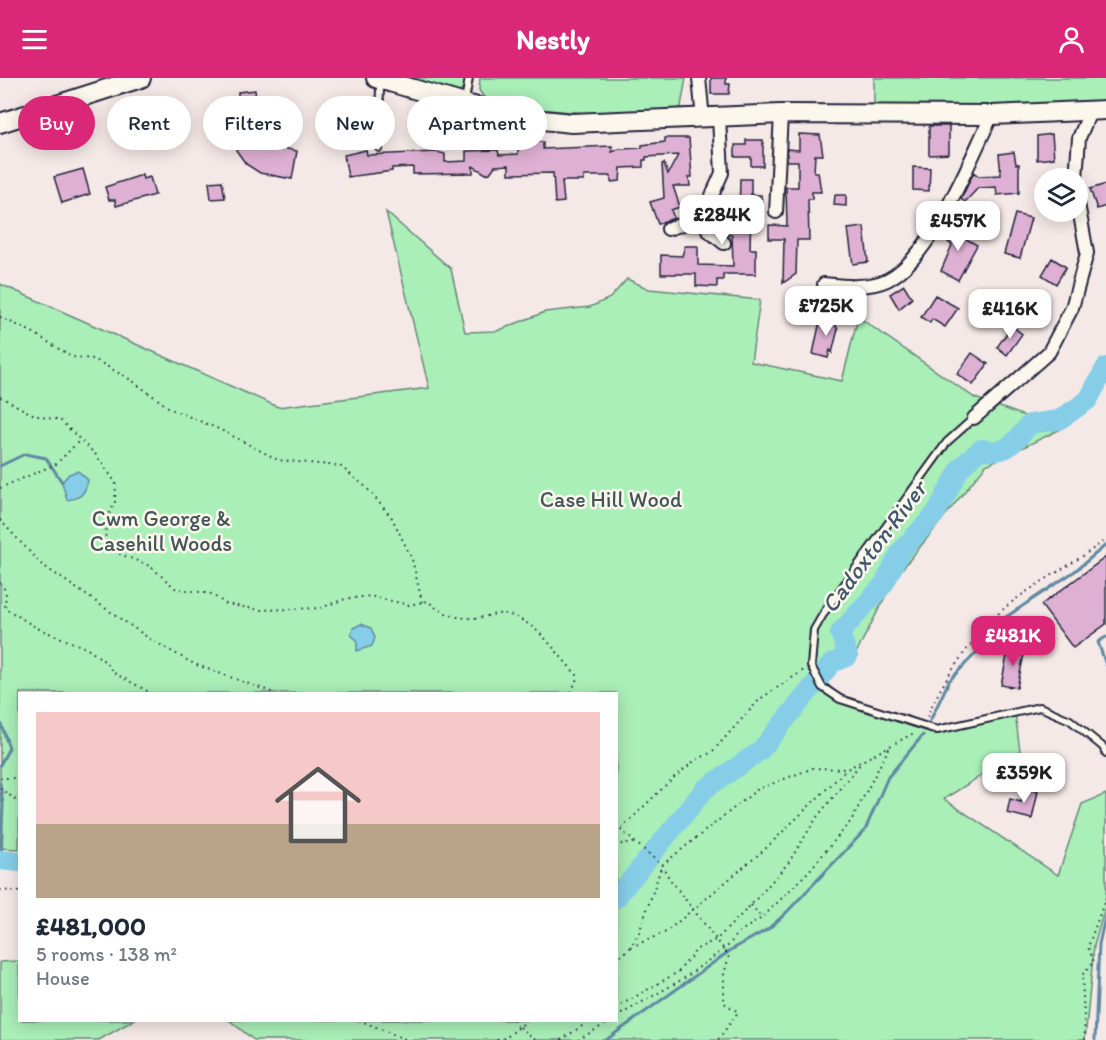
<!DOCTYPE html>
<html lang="en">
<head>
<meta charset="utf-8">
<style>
	body { margin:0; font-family:Itim,sans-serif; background:#f6f6f7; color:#1f2937; height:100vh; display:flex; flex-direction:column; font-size:22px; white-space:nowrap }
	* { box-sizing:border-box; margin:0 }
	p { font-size:20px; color:#747a83 }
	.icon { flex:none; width:33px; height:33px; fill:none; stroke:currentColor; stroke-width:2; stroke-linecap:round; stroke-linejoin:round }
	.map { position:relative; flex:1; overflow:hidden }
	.details { position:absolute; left:18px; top:614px; width:600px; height:330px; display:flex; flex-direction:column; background:#fff; border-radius:0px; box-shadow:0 3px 15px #0003 }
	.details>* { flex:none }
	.top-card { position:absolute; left:18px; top:18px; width:600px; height:54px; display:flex; gap:12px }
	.fabs { position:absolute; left:1034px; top:90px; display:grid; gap:12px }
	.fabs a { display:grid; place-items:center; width:54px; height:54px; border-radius:50%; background:#fff; box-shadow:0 3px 15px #0003; font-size:30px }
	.price { position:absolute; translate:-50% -51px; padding:0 14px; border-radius:12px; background:#fff; color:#222; font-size:20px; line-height:39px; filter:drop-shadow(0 2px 3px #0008) }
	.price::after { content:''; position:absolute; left:50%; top:36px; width:18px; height:14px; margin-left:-9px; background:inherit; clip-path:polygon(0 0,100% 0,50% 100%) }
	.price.selected { background:#db2777; color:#fff }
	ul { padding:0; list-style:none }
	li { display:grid; align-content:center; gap:12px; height:318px; padding:0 18px }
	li+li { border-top:2px solid #e0e1e3 }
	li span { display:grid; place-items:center; height:186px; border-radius:0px; color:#555 }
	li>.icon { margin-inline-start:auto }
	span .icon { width:108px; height:108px; fill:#fffc; stroke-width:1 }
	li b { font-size:26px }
	.tag { padding:0 21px; border-radius:27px; background:#fff; box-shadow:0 3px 15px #0003; font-size:21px; line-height:54px }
	.tag.selected { background:#db2777; color:#fff }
	header { display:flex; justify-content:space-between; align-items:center; height:78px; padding:0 18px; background:#db2777; color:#fff; font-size:27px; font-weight:700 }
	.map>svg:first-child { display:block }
</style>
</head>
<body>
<header><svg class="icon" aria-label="menu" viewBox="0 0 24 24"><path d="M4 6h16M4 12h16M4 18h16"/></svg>Nestly<svg class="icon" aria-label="person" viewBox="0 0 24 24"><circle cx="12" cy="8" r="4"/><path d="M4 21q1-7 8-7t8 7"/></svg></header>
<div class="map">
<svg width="1106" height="962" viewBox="0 0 1106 962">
	<rect width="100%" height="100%" fill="#f5e9e7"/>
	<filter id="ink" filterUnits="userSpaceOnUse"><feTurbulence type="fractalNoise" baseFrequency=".0167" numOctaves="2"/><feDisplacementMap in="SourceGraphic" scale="12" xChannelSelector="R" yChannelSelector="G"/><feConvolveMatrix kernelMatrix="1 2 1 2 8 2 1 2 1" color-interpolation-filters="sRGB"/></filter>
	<g filter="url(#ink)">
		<path fill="#aaeeb8" stroke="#66887a" stroke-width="1.5" d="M405 0H465L464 10 457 16Z
			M480 0H686L680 34C611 36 551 38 484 20L479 12Z
			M874 0H1106V26L874 30Z
			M386 134 451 191 465 254 497 253 545 234 590 229 610 220 627 201 649 211 760 222 751 284 842 303 858 239 975 320 1061 351 986 387 895 500 853 581 821 600 841 619 936 654 1015 635 1020 673 944 721 1058 797 1082 726 1106 716V826L1094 868 1085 962H254L229 942H616V615H20L19 771 0 770V206L278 329 429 310Z
			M19 883 20 942H134L99 962H0V884Z"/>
		<path fill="#86cee8" stroke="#5e89a3" stroke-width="1.5" d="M78 393 88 402C85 416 81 420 67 422L62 404 69 396Z
			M361 546 371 550 375 560 372 568 357 573V562L351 557 353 550Z"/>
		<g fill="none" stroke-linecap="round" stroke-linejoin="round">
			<path stroke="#5e89a3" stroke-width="3" d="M77 30 79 40
				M0 388 25 376 46 380 62 404
				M1106 559 1098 564 1106 587
				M0 643 9 670 0 687
				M930 643 949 603 975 576 997 545 1075 493 1106 467
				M0 705 3 726 1 782
				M606 962 731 872 768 851 784 837 865 752 888 699 923 657
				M1095 962 1099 866 1106 835"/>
			<path stroke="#86cee8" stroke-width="20" d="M0 782 20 784
				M616 820 705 711 760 673 832 585 848 578 840 555 884 506 901 473 936 435 961 389 981 371C1008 378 1014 364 1030 346L1059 342 1088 322 1106 289"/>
		</g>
		<path fill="#deb1d4" stroke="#22223b" stroke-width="1.5" d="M711 0H726V6H730L729 16H711Z
			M255 12 256 23 238 24V14Z
			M161 23 163 39 151 41 149 25Z
			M929 48H949V76L929 77Z
			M259 54 268 67 297 73 292 101 260 95 246 86 236 72 245 64 244 60Z
			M799 56 820 57 823 77H815L814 94H818L821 114H812V121H808L809 162H797L796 196 783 205 784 161H769V147L787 148 786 109H798V83H787V71L799 72Z
			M1052 56 1054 80 1037 82V58Z
			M665 60H689L692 99H689L690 108H673L680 129 671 132 674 140 658 146 650 124 664 120 662 86 664 85 668 96 678 77 646 79V82H643V89L621 90 620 103 611 104V98H584V103H562L564 124 555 125 553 95 509 96V87L495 88 490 95 486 96 473 88V95L413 96V89L392 90V93L348 99 344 77 366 72 367 77 437 74 445 76V84L466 83V73L498 72 499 77 518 76V65L543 64V71L612 68V74L619 71 642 70V67L665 64Z
			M746 62H763V88H751V79H735V67H746Z
			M1014 74 1016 86H1019V115L997 117 996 109 978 110 965 124 961 121 974 94 978 98 1001 97 999 76Z
			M913 89 930 90 929 113 913 112Z
			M83 91 90 116 62 125 54 99Z
			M142 97 143 101 150 99 155 117 116 128 115 122H109L105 109Z
			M740 101H751V117H761L762 128H751L750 171H756V196H723V202H717V209L696 208V196H661V177L682 178 685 168H698V187L733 188 732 157H727L715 147 714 138H739Z
			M222 103 225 120 211 121 209 104Z
			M1106 106V128L1097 131 1090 111Z
			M835 117H846V128L834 127Z
			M1015 136 1031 140 1020 180 1004 176Z
			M951 142 962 149 958 156 977 167 958 202 941 193 952 167 948 164 953 157 946 153Z
			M864 149 868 184 853 186 848 151Z
			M1052 180 1066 189 1056 206 1042 197Z
			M904 207 912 220 899 231 890 216Z
			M794 211 811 212 810 229 793 228Z
			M935 217 958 230 945 249 932 241 930 245 921 239Z
			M821 238 838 242 836 249 838 251 832 275 830 272 828 280 813 276Z
			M1012 248 1022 256 1007 277 997 269Z
			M972 275 988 286 973 307 957 296Z
			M1106 479V546L1073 570 1041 527Z
			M1009 568 1025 571 1017 610 1001 607Z
			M1025 709 1038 713 1032 741 1007 735 1010 721 1021 724Z"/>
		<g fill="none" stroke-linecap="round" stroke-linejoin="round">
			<g stroke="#22223b" stroke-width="10">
				<path id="lane" d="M465 23 469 0
					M379 70 380 4
					M974 340 947 364 825 533 814 552 811 588 822 609 840 621 937 652 1040 629 1070 642 1103 669 1106 675"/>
			</g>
			<g stroke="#22223b" stroke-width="16">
				<path id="street" d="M699 0 703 41
					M1076 100 1079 60 1090 34
					M776 134 781 36
					M702 140 708 152 724 165
					M668 151 702 140 722 95 719 40
					M824 206C843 208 868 211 887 202 933 179 969 83 992 37
					M974 340 1049 274 1072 230 1087 175 1077 120"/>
			</g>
			<g stroke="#22223b" stroke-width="22">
				<path id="secondary" d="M376 0 465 26 523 40 572 45 781 36 992 37 1106 32
					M0 45 141 0"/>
			</g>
			<path stroke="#22223b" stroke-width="2" stroke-dasharray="1.5 4.5" stroke-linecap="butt" d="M1103 0 1106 5
				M0 239 32 254 72 279 94 281 131 302 171 331 221 352 278 382 340 388 366 409 392 440 412 481 422 524
				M0 319C25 330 29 340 59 341L96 377 116 405 115 424 107 441 105 457 115 474 150 488 175 510 211 516 226 526 260 532 320 530 345 521 370 518 409 527 428 523C440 535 456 541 474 540 486 540 497 533 510 537 541 547 556 576 578 598L571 615
				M0 410 56 386 79 363
				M0 442 41 486 150 561 194 586 274 615
				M0 505 6 513 5 530 37 550 86 570 102 581 114 595 151 615
				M927 639C942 602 976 554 1007 528 1038 503 1075 486 1106 461
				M0 700H20
				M0 710 20 725
				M616 748 662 787 669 800 729 878 724 896V925L738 934 718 962
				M622 750 672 701 693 684 712 674 760 621 804 592
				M616 770 623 765H638
				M0 812 20 814
				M751 827 762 840
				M631 869 666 854 764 772 847 691
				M616 882 630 870 639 855 662 787 758 711 813 690 847 691 914 655
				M616 930 678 894 697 871 717 861 751 827 789 784 817 739 861 685
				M616 939 683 901 728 868 739 854 762 840 809 793 851 743 890 668
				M359 942 407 962
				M514 942 518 950
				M565 942H585
				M520 949 535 962
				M497 962 504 960
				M503 962 528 942
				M561 962 591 942
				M578 962 612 942
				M1085 962 1082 897 1094 884 1088 869 1106 819"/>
			<use href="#lane" stroke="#fbf7ec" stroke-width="6"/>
			<use href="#street" stroke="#fbf7ec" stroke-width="12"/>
			<use href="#secondary" stroke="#fbf7ec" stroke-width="18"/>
		</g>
	</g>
	<g text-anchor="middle" stroke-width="5" stroke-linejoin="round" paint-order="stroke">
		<g font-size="22" fill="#44555a" stroke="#fbf7ec">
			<text x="611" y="429">Case Hill Wood</text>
			<text x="161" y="448">Cwm George &amp;<tspan x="161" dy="25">Casehill Woods</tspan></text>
		</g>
		<g font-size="24" font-style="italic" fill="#40566f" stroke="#fbf7ec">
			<text transform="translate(874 469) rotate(-53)" y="8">Cadoxton River</text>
		</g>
	</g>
</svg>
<div class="fabs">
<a><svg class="icon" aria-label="layers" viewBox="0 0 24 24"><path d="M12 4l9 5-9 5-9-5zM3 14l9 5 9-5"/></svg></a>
</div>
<b class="price" style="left:722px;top:168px">£284K</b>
<b class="price" style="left:958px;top:174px">£457K</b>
<b class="price" style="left:826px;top:259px">£725K</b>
<b class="price" style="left:1010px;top:262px">£416K</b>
<b class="price selected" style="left:1013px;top:589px">£481K</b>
<b class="price" style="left:1024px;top:726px">£359K</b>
<div class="top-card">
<a class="tag selected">Buy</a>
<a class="tag">Rent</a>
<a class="tag">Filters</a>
<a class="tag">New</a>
<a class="tag">Apartment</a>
</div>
<section class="details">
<ul>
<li><span style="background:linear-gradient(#f6c9c9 60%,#b9a48a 0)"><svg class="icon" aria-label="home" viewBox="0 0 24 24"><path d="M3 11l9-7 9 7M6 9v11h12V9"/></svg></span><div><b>£481,000</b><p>5 rooms · 138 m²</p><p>House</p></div></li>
</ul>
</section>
</div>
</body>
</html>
